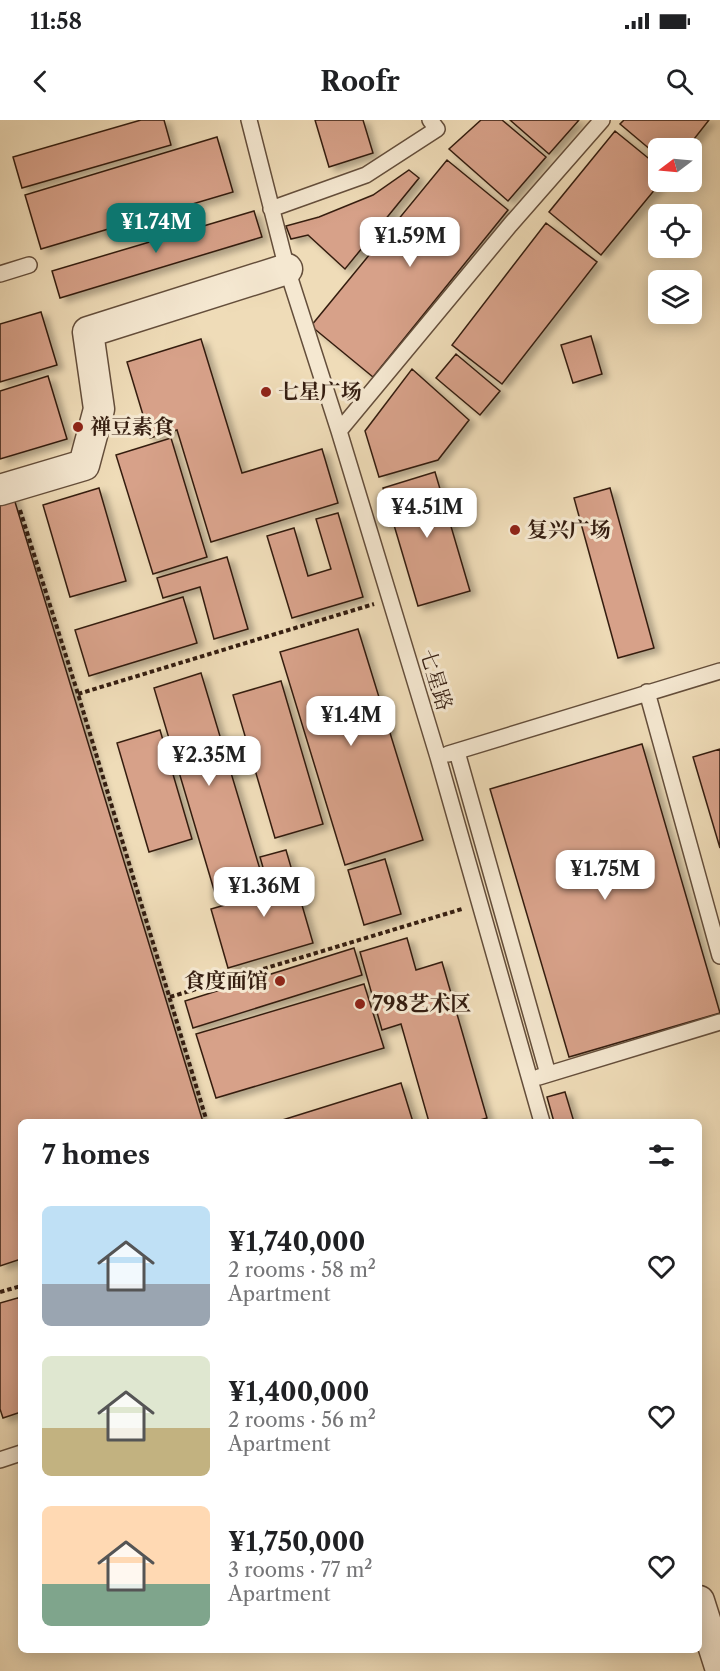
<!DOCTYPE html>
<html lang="en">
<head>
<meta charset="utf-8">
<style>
	body { margin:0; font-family:"Libre Caslon Text","Noto Serif SC",serif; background:#f2f2f2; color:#202124; height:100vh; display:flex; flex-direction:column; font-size:22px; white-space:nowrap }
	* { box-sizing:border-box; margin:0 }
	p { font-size:20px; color:#757577 }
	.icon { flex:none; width:33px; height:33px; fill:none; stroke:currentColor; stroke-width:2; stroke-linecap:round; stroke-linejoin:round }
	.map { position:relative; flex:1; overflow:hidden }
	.panel { position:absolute; left:18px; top:999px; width:684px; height:534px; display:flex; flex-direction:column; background:#fff; border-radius:9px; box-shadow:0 3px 15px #0003 }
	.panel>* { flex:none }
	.needle { width:39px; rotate:254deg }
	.fabs { position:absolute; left:648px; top:18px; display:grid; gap:12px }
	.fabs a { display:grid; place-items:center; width:54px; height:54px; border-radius:9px; background:#fff; box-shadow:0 3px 15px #0003; font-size:30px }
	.price { position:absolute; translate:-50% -51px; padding:0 14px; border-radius:12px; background:#fff; color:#222; font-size:20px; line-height:39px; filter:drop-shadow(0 2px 3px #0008) }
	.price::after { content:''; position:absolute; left:50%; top:36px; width:18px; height:14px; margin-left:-9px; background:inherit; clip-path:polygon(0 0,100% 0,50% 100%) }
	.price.current { background:#0f766e; color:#fff }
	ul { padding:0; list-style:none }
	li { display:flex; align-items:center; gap:18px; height:150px; padding:0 24px }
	li span { display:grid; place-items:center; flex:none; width:168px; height:120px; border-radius:9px; color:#555 }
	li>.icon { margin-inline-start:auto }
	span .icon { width:72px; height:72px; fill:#fffc; stroke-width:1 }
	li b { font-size:26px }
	h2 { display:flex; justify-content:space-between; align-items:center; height:72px; padding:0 24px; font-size:26px }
	.status { display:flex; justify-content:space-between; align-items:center; height:42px; padding:0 30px; background:#fff; direction:ltr }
	.status svg { height:16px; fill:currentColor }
	header { display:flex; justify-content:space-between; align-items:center; height:78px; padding:0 24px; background:#fff; font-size:27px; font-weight:700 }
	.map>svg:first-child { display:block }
</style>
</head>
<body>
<div class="status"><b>11:58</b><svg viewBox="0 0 49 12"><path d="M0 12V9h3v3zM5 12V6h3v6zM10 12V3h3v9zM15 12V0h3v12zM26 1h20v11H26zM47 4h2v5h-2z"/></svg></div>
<header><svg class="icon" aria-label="back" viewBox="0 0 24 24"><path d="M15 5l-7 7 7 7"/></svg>Roofr<svg class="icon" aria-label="search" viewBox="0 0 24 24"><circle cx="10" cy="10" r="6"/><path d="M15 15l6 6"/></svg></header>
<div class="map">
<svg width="720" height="1551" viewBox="0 0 720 1551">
	<defs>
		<filter id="shadow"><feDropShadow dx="6" dy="4" stdDeviation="3" flood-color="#0004"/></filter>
	</defs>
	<rect width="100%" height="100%" fill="#efdcb8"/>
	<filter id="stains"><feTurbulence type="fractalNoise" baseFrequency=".00333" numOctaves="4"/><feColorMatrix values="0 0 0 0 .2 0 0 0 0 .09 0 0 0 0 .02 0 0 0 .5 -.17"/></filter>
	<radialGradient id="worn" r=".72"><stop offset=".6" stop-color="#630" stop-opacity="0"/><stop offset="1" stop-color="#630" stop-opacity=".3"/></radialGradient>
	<path fill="#d7a189" stroke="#351e11" stroke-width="1.5" filter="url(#shadow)" d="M141 0H164L171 25 22 68 13 37Z
		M315 0H363L373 33 329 47Z
		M481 0H502L546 37 508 81 449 29Z
		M510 0H579L549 34Z
		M624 0H709L687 28H658V36L620 4Z
		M615 11 658 46V62H661L601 135 549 92Z
		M217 17 233 72 41 129 25 75Z
		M447 40 508 90 373 257 311 206Z
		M409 50 419 58 345 149 308 115 291 119 286 106 319 97 373 75Z
		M254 91 262 117 60 178 52 151Z
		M546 103 597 142 502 264 452 225Z
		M41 192 57 245 0 262V204Z
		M591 216 602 254 573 263 561 225Z
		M201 219 242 353 322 329 338 383 211 422 177 310 150 318 127 242Z
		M456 234 500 271 480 295 436 258Z
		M412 249 469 300 438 340 379 357 365 311Z
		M48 256 67 319 0 339V271Z
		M171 318 207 437 153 454 116 335Z
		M435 352 470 471 418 486 383 368Z
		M99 368 126 461 70 477 43 385Z
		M610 368 654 528 618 538 574 378Z
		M12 372 203 1002H21V1139L0 1146V375Z
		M338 393 363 477 292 498 267 416 294 408 308 456 331 449 316 399Z
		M227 437 248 509 214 519 200 467 163 478 157 458Z
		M183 477 197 523 89 556 75 510Z
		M358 509 423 720 345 745 280 532Z
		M201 553 265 766 217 780 154 568Z
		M281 561 323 704 275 718 233 575Z
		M160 610 192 719 149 732 117 623Z
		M642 624 720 893 569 937 490 669Z
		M720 629V728L693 637Z
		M286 730 313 823 228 848 211 789 270 772 260 737Z
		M385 739 401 794 364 805 348 750Z
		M407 818 416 850 442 842 487 998 473 1002H429L401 904 382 910 360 832Z
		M354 828 362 855 193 908 185 881Z
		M364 864 384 928 216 978 196 914Z
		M401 963 413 1002H276Z
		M565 972 574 1002H554L547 977Z
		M21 1177V1292L3 1298 0 1289V1183Z"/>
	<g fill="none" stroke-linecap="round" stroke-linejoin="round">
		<g stroke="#644e3b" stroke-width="18">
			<path id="lane" d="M249 0 287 149 339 311 438 637 542 1002
				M271 89 366 55 437 9 430 0
				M0 154 29 145
				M339 311 510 105 602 0
				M647 572 720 836
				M457 632 548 954
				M448 634 720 551
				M539 957 720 902
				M0 1340 21 1333"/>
		</g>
		<g stroke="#644e3b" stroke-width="33">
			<path id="street" d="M0 370 84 345 99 289 88 212 287 149
				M699 1481 720 1547"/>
		</g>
		<path stroke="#351e11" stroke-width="4" stroke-dasharray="4.5 3" stroke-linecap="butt" d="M20 390 78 574 207 1002
			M78 574 374 484
			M170 877 462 789
			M0 1172 21 1166"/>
		<use href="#lane" stroke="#f5e8d1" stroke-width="15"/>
		<use href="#street" stroke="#f5e8d1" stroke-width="30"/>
	</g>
	<g fill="#8f2418" stroke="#f5e8d1" stroke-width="2">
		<circle cx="266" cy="272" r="6"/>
		<circle cx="78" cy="307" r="6"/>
		<circle cx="515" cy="410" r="6"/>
		<circle cx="280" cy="861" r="6"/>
		<circle cx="360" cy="884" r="6"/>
	</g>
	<g text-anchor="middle" stroke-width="6" stroke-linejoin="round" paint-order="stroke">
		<g font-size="21" font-weight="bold" fill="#351e11" stroke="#f5e8d1" text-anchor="start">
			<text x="278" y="279">七星广场</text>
			<text x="90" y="314">禅豆素食</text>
			<text x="527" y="417">复兴广场</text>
			<text x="268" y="868" text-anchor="end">食度面馆</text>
			<text x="372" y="891">798艺术区</text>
		</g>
		<g font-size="21" fill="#351e11" stroke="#f5e8d1">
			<text transform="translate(436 560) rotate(73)" y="7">七星路</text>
		</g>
	</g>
	<rect width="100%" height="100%" filter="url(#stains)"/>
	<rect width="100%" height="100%" fill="url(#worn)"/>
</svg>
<div class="fabs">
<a><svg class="needle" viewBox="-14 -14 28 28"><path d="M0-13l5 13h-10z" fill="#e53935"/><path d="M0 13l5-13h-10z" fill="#757577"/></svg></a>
<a><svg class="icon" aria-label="locate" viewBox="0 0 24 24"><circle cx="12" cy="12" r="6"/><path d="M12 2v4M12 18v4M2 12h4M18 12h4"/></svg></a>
<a><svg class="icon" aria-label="layers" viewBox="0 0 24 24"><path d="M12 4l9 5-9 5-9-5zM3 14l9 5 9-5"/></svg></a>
</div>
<b class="price current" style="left:156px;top:134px">¥1.74M</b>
<b class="price" style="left:410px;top:148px">¥1.59M</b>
<b class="price" style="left:427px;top:419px">¥4.51M</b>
<b class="price" style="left:351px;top:627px">¥1.4M</b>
<b class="price" style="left:209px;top:667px">¥2.35M</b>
<b class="price" style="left:605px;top:781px">¥1.75M</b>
<b class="price" style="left:264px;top:798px">¥1.36M</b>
<section class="panel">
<h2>7 homes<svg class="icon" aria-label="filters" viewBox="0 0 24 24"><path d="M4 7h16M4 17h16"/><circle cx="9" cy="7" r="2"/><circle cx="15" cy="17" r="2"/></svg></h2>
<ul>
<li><span style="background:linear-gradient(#bfe0f5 65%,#9aa5b1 0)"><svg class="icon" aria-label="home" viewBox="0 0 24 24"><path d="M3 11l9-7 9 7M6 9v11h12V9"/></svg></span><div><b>¥1,740,000</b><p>2 rooms · 58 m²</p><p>Apartment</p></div><svg class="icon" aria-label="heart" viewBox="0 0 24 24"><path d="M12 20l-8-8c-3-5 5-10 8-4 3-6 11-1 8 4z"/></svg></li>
<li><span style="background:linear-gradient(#dfe7d0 60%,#c2b280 0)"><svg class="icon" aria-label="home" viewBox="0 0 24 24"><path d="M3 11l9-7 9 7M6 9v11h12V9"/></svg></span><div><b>¥1,400,000</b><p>2 rooms · 56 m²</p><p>Apartment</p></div><svg class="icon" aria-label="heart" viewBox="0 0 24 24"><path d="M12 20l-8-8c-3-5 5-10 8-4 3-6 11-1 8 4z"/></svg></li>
<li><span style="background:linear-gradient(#ffd9b3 65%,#7fa58c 0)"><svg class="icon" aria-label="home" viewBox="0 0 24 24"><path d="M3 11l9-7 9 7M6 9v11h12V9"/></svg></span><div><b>¥1,750,000</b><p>3 rooms · 77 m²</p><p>Apartment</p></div><svg class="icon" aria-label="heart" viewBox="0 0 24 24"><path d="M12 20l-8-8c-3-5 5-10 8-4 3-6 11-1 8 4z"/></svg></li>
</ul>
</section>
</div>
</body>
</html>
